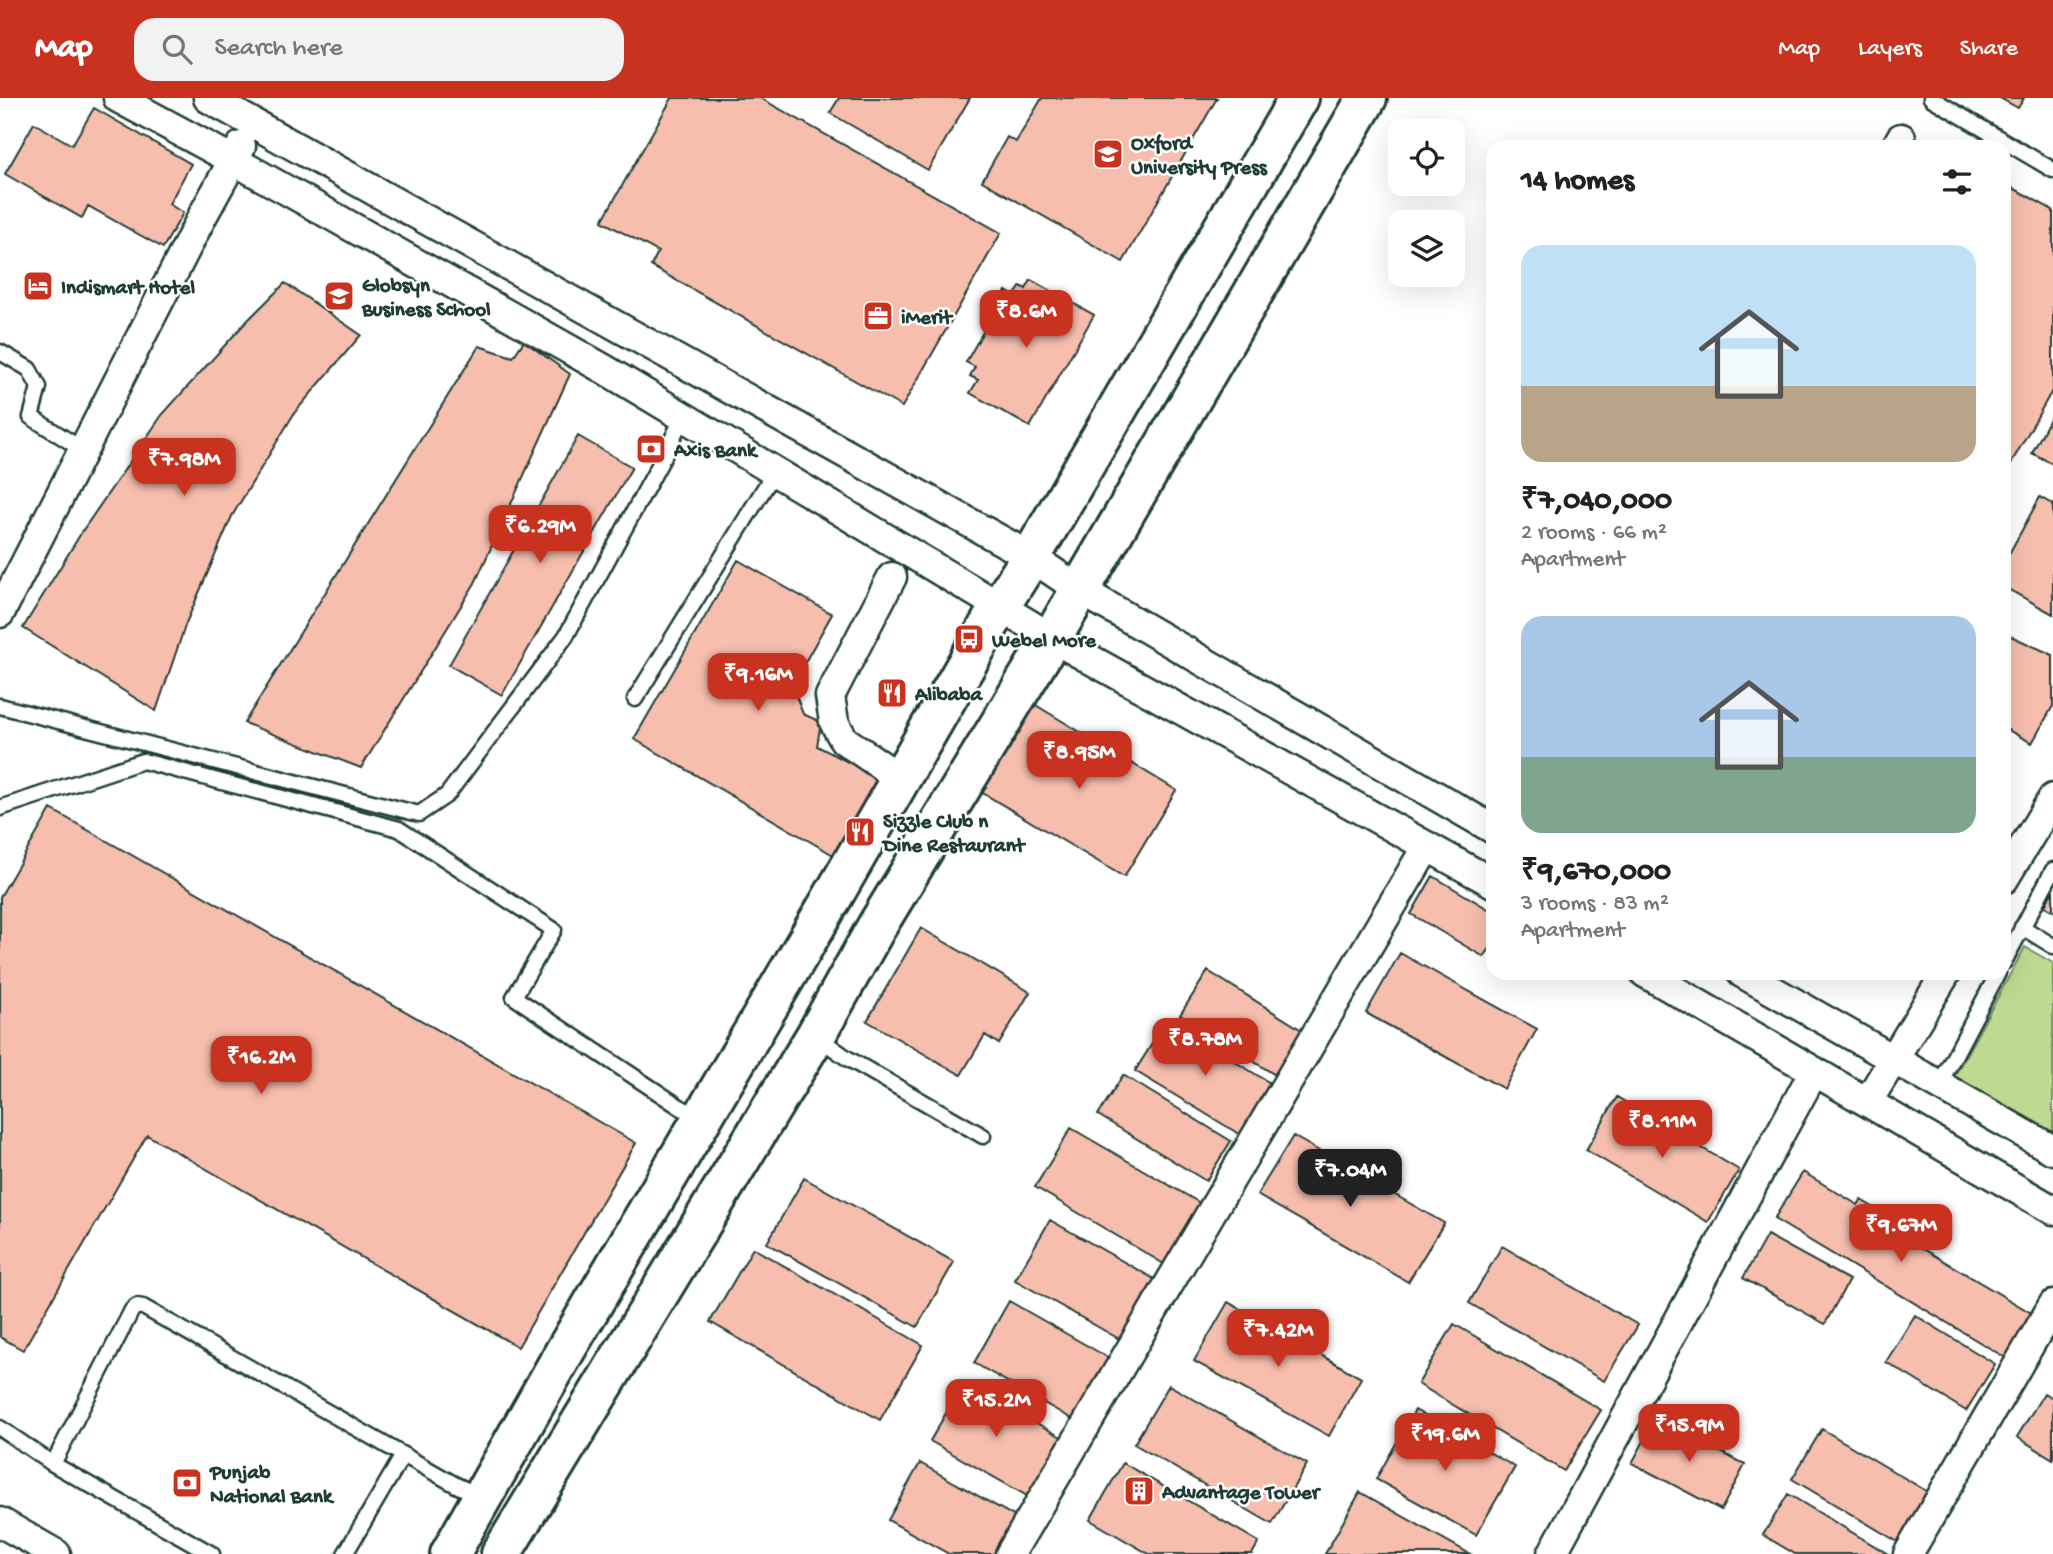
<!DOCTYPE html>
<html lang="en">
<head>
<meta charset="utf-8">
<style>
	body { margin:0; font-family:"Gochi Hand",sans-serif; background:#f2f2f2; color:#222; height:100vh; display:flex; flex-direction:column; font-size:26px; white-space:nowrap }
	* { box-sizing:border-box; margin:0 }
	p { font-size:23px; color:#767676 }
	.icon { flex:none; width:38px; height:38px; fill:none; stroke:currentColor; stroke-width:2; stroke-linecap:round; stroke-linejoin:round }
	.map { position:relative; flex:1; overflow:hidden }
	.side { position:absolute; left:1486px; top:42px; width:525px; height:840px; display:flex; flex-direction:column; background:#fff; border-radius:21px; box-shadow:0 7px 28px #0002 }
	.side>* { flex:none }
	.fabs { position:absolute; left:1388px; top:21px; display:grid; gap:14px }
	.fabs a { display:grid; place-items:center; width:77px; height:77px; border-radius:14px; background:#fff; box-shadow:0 7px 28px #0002; font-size:35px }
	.price { position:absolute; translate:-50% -60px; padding:0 16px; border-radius:14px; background:#c8321e; color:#fff; font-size:23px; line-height:46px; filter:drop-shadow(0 2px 4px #0008) }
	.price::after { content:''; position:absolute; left:50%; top:42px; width:21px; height:16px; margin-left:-10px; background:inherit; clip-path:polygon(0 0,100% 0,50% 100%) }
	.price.active { background:#222; color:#fff }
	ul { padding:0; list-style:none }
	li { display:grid; align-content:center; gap:14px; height:371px; padding:0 35px }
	li span { display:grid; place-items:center; height:217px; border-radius:21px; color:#555 }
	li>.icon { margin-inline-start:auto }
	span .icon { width:126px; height:126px; fill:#fffc; stroke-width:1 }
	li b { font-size:30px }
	h2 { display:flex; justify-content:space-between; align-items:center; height:84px; padding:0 35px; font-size:30px }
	header { display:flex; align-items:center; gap:42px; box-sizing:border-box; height:98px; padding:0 35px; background:#c8321e; color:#fff }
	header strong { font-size:33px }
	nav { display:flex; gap:38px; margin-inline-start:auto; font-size:24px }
	.search { width:490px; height:63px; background:#f2f2f2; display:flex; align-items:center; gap:18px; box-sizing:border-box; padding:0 24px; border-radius:21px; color:#767676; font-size:26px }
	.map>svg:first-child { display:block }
</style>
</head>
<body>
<header>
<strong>Map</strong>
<div class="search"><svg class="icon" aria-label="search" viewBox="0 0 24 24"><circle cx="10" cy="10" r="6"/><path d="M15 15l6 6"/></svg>Search here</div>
<nav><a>Map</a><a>Layers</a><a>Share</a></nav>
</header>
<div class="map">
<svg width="2053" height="1456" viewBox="0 0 2053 1456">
	<rect width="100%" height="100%" fill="#fff"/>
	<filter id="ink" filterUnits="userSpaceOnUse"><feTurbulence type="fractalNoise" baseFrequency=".0143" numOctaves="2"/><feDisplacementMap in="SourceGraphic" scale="14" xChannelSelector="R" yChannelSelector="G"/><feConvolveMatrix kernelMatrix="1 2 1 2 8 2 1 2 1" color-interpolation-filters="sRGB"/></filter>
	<g filter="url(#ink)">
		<path fill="#bfd990" stroke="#6f8b62" stroke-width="2" d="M2025 849 2053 865V1050L1948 990Z"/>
		<path fill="#f7beae" stroke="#1f3d34" stroke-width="2" d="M672 0H760L1001 135 902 309 651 168 658 154 602 123Z
			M839 0H970L928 72 830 15Z
			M1042 0H1217L1123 164 982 83 1007 39 1016 44Z
			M2000 0H2024L2018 10Z
			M94 10 191 66 169 106 183 115 163 150 88 108 82 120 5 76 34 25 72 47Z
			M2004 85 2053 112V291L2004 378Z
			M1031 182 1094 217 1030 329 970 295 978 282 970 278 975 269 966 264 1006 193 1014 198 1021 188 1026 191Z
			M285 185 361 237 295 314 232 418 186 525 156 613 23 530 83 432 162 317 245 225Z
			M524 243 570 276 475 485 361 670 244 625 479 248 513 259Z
			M2053 315V366L2032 355Z
			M578 338 632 369 502 597 449 567Z
			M2040 399 2053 406V516L2004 489V465Z
			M738 462 832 516 792 587 803 616 821 624 817 648 881 681 835 758 634 641Z
			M2004 535 2053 557V608L2032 645 2004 630Z
			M1034 606 1176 692 1124 779 981 694Z
			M51 711 636 1045 518 1249 147 1037 23 1252 0 1239V799Z
			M1433 778 1493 814V846L1484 859 1411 816Z
			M2053 792V813L2045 808Z
			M921 830 1030 894 999 946 985 937 961 977 867 923Z
			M1400 855 1537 931 1504 991 1366 915Z
			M1208 873 1305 934 1277 978 1180 917Z
			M1167 922 1275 988 1244 1039 1135 973Z
			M1123 977 1231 1043 1206 1083 1098 1017Z
			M1617 999 1739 1072 1708 1124 1586 1052Z
			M1071 1030 1200 1105 1164 1166 1035 1089Z
			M1293 1038 1444 1125 1408 1184 1257 1097Z
			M1803 1074 1858 1107 1861 1102 1905 1128 1900 1137 2033 1216 2006 1260 1774 1121Z
			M804 1080 954 1164 917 1229 767 1145Z
			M1050 1122 1156 1182 1121 1242 1015 1182Z
			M1767 1137 1849 1182 1825 1226 1743 1180Z
			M1502 1148 1638 1227 1604 1283 1469 1205Z
			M753 1150 923 1247 880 1322 710 1224Z
			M1009 1203 1114 1263 1079 1325 974 1265Z
			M1228 1204 1361 1280 1329 1338 1194 1263Z
			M1915 1217 1995 1266 1966 1313 1886 1264Z
			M1454 1226 1601 1312 1564 1373 1418 1286Z
			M964 1284 1063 1340 1029 1399 930 1343Z
			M1169 1287 1307 1366 1272 1426 1134 1346Z
			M2044 1295 2053 1300V1361L2017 1339Z
			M1415 1312 1515 1369 1476 1437 1376 1381Z
			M1657 1319 1745 1367 1721 1412 1632 1365Z
			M1822 1331 1928 1394 1898 1444 1792 1381Z
			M920 1365 1017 1420 997 1456H949L888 1422Z
			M1123 1365 1259 1444 1252 1456H1149L1090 1422Z
			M1360 1394 1470 1456H1325Z
			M1788 1396 1888 1456H1795L1763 1437Z"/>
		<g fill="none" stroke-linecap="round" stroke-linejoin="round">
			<g stroke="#1f3d34" stroke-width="19">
				<path id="service" d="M1931 0 2053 72
					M0 254 29 271 39 289 31 319 83 352
					M635 601 775 373
					M0 608 419 716 447 697 566 538 664 358 683 318
					M0 710 143 663 399 731 554 832 514 899 680 1009 702 1020
					M2022 829 2053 848
					M2004 864 2053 772
					M816 938 847 960 983 1038
					M1939 987 1998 875
					M0 1330 53 1366
					M212 1456 53 1366 132 1212 137 1208 143 1209 456 1387 480 1398
					M345 1456 403 1357"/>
			</g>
			<g stroke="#1f3d34" stroke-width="33">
				<path id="minor" d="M118 0 233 62 604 271 1052 540 1493 785
					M208 0 1031 459 1080 492 1493 731
					M1896 49 1901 40
					M892 479 830 598 834 624 844 642 901 681
					M0 515 203 117 241 48
					M2004 781 2053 700
					M1645 875C1781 955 1917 1032 2053 1112
					M1742 875 2053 1052
					M1868 1003 1946 875
					M0 1424 56 1456
					M1010 1456 1427 748
					M1552 1456 1813 975
					M1908 1456 2053 1207"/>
			</g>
			<g stroke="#1f3d34" stroke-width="44">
				<path id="secondary" d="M450 1456 565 1253 828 807 1000 508 1031 459 1299 0
					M501 1456 816 937 877 828 1052 540 1367 0"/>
			</g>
			<use href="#service" stroke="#fff" stroke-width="14"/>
			<use href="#minor" stroke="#fff" stroke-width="28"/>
			<use href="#secondary" stroke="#fff" stroke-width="38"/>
		</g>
	</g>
	<defs>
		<g id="university-square" transform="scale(1.575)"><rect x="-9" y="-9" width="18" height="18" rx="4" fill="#c8321e" stroke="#fff"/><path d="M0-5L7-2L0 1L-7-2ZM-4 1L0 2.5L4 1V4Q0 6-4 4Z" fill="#fff"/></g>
		<g id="hotel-square" transform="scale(1.575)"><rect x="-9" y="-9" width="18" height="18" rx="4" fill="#c8321e" stroke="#fff"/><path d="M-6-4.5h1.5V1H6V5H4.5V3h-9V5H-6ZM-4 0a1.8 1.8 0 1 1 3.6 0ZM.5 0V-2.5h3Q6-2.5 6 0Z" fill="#fff"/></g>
		<g id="school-square" transform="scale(1.575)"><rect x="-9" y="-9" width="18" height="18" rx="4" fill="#c8321e" stroke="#fff"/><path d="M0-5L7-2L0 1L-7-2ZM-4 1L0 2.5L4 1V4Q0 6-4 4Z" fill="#fff"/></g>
		<g id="office-square" transform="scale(1.575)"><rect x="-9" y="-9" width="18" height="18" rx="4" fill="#c8321e" stroke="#fff"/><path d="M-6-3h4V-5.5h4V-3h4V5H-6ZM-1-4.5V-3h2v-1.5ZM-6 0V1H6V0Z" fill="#fff"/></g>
		<g id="bank-square" transform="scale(1.575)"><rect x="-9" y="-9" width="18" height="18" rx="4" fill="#c8321e" stroke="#fff"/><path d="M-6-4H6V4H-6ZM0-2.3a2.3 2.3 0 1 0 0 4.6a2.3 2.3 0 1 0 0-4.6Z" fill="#fff"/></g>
		<g id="bus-square" transform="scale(1.575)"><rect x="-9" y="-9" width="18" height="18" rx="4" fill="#c8321e" stroke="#fff"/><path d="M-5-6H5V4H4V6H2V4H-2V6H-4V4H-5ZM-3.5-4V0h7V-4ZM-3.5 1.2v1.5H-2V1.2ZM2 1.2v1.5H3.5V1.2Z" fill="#fff"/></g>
		<g id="restaurant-square" transform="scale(1.575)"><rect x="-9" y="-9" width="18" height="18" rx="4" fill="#c8321e" stroke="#fff"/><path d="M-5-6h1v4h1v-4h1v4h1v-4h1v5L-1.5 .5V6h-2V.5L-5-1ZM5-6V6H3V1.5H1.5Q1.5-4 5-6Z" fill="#fff"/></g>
		<g id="building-square" transform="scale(1.575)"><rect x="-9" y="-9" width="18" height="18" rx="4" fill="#c8321e" stroke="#fff"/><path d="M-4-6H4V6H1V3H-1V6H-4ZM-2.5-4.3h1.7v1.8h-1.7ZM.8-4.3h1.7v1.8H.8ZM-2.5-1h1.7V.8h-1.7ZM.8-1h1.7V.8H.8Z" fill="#fff"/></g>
	</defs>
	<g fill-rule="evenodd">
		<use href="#university-square" x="1108" y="56"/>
		<use href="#hotel-square" x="38" y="188"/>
		<use href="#school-square" x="339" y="198"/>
		<use href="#office-square" x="878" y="218"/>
		<use href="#bank-square" x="651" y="351"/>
		<use href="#bus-square" x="969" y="541"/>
		<use href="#restaurant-square" x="892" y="595"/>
		<use href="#restaurant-square" x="860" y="734"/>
		<use href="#bank-square" x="187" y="1385"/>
		<use href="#building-square" x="1139" y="1393"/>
	</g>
	<g text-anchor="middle" stroke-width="5" stroke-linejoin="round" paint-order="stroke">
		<g font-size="21" font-weight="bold" fill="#1f3d34" stroke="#fff" text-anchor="start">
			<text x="1131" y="51">Oxford<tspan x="1131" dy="24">University Press</tspan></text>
			<text x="362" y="193">Globsyn<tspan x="362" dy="24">Business School</tspan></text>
			<text x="61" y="195">Indismart Hotel</text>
			<text x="901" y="225">iMerit</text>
			<text x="674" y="358">Axis Bank</text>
			<text x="992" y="548">Webel More</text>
			<text x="915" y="602">Alibaba</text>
			<text x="883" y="729">Sizzle Club n<tspan x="883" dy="24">Dine Restaurant</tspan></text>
			<text x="210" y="1380">Punjab<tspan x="210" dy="24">National Bank</tspan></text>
			<text x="1162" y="1400">Advantage Tower</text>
		</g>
	</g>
</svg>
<div class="fabs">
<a><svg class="icon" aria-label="locate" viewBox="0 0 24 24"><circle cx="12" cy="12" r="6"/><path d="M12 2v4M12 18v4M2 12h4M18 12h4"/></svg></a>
<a><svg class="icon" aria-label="layers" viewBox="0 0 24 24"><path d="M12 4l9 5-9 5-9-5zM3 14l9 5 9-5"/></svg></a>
</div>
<b class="price" style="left:1026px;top:252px">₹8.6M</b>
<b class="price" style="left:184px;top:400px">₹7.98M</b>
<b class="price" style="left:540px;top:467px">₹6.29M</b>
<b class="price" style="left:758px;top:615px">₹9.16M</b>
<b class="price" style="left:1079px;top:693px">₹8.95M</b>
<b class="price" style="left:1205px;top:980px">₹8.78M</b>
<b class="price" style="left:261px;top:998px">₹16.2M</b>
<b class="price" style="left:1662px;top:1062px">₹8.11M</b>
<b class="price active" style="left:1350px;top:1111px">₹7.04M</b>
<b class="price" style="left:1901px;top:1166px">₹9.67M</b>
<b class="price" style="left:1278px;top:1271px">₹7.42M</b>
<b class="price" style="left:996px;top:1341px">₹15.2M</b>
<b class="price" style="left:1689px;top:1366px">₹15.9M</b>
<b class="price" style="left:1445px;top:1375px">₹19.6M</b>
<section class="side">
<h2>14 homes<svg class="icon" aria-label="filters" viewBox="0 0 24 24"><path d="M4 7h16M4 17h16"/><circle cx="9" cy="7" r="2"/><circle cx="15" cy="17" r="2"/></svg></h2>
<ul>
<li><span style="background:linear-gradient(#bfe0f5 65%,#b9a48a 0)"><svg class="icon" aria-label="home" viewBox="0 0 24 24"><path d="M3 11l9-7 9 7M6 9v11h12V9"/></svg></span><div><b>₹7,040,000</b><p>2 rooms · 66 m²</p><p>Apartment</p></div></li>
<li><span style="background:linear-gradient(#a9c7e8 65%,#7fa58c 0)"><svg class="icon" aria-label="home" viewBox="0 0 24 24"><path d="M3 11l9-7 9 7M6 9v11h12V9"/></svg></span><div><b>₹9,670,000</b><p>3 rooms · 83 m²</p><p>Apartment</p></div></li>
</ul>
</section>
</div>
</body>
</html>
